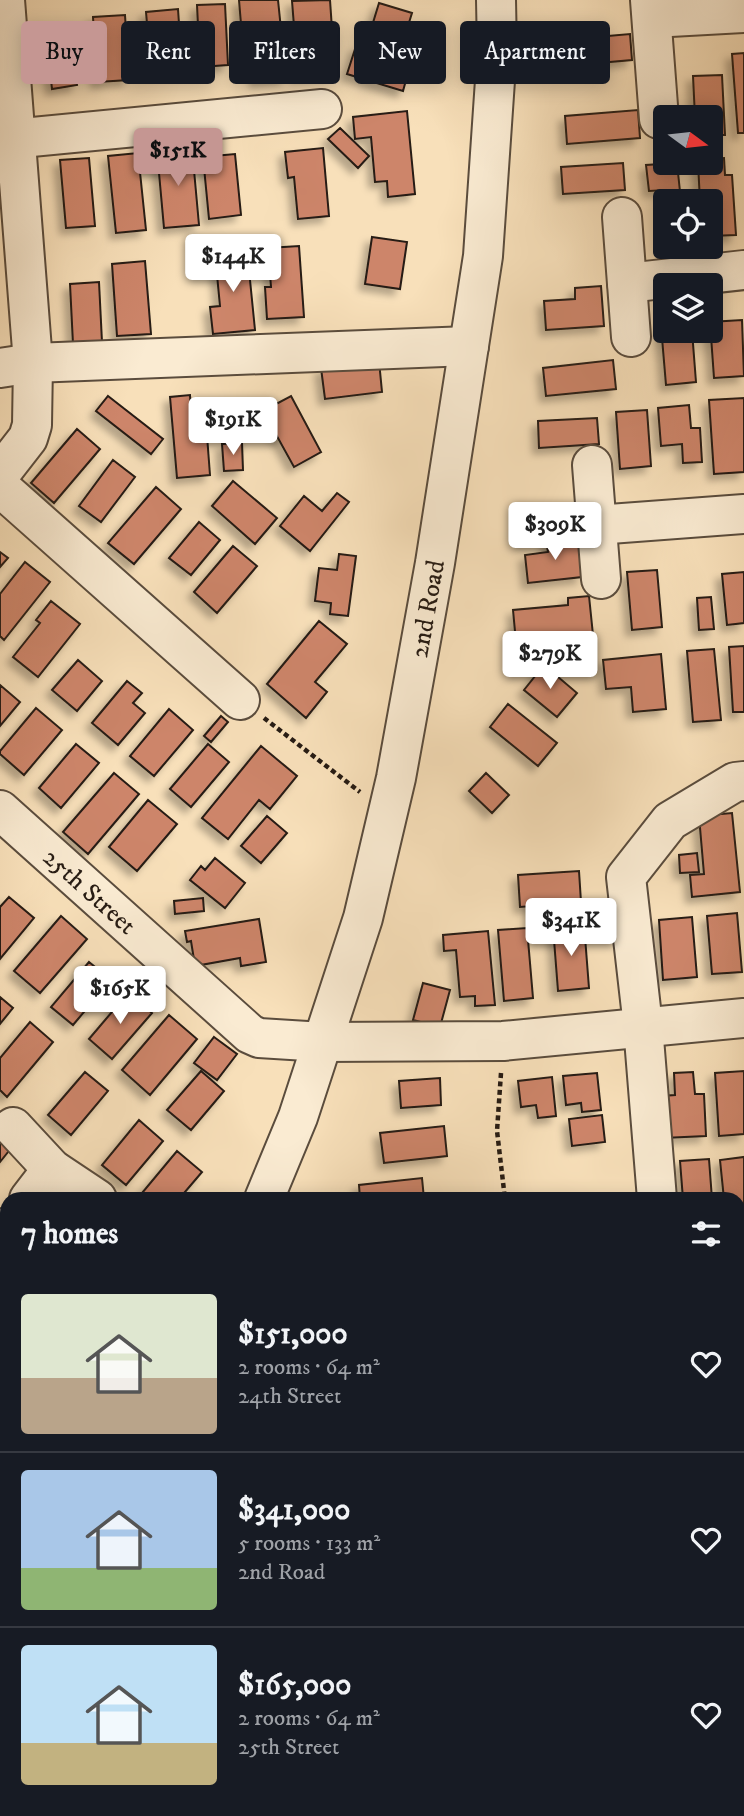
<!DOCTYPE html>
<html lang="en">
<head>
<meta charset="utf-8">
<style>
	body { margin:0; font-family:"IM FELL DW Pica",serif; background:#20242c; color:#f1f3f6; height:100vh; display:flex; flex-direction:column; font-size:26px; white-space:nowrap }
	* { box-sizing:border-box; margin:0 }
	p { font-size:23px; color:#9ea1a6 }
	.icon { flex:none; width:38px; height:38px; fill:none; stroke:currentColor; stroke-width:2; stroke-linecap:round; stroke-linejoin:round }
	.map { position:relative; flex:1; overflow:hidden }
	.drawer { position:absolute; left:0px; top:1192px; width:746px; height:625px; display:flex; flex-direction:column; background:#171b24; border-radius:21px 21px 0 0; box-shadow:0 4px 18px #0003 }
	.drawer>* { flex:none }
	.banner { position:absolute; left:21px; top:21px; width:704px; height:63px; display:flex; gap:14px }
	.needle { width:46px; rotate:105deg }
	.controls { position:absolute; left:653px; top:105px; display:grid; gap:14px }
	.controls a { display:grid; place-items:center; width:70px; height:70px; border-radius:7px; background:#171b24; box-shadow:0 4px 18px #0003; font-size:35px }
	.price { position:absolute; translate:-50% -60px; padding:0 16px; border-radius:7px; background:#fff; color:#222; font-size:23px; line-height:46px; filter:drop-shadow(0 2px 4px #0008) }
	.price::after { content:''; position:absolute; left:50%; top:42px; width:21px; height:16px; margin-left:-10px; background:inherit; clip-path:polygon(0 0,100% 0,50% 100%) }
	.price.active { background:#c59692; color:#111 }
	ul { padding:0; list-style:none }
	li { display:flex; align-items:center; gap:21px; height:175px; padding:0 21px }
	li+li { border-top:2px solid #363941 }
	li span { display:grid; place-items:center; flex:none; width:196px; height:140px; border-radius:7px; color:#555 }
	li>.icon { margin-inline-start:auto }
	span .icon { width:84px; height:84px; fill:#fffc; stroke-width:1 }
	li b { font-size:30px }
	h2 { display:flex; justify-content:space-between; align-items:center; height:84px; padding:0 21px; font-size:30px }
	.pill { padding:0 24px; border-radius:7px; background:#171b24; box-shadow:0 4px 18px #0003; font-size:24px; line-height:63px }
	.pill.active { background:#c59692; color:#111 }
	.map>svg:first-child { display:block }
</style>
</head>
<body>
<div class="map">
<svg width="744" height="1816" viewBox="0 0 744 1816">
	<defs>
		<filter id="shadow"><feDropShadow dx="-6" dy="6" stdDeviation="3.5" flood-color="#0004"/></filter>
	</defs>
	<rect width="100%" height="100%" fill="#f8e0ba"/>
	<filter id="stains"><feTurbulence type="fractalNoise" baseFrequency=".00286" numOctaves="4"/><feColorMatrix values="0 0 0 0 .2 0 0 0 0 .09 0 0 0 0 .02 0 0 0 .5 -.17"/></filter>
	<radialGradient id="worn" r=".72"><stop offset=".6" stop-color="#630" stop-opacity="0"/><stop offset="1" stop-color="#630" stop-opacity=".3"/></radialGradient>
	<path fill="#cd856b" stroke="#261b13" stroke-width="2" filter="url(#shadow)" d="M239 0H278L286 78 256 81 251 23 241 24Z
		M330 0 335 73 298 76 292 1Z
		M379 3 412 13 398 58 411 62 403 91 347 74 356 46 365 49Z
		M225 4 228 65 200 67 197 5Z
		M178 9 182 68 151 70 146 12Z
		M125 15 129 80 97 82 93 17Z
		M630 34 632 60 576 65 574 39Z
		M71 43 77 85 52 89 49 61 62 59 60 45Z
		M744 53V133H738L732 54Z
		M722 75 725 135H710V117H695L693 76Z
		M638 110 640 138 567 144 565 116Z
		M407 111 415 194 388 197 387 181 375 182 371 137 355 139 353 117Z
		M340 128 369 156 358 168 328 139Z
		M192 148 199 225 164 228 157 151Z
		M323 148 329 216 298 219 294 177 288 178 285 152Z
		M138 153 146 230 116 233 108 156Z
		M235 154 241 215 209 219 203 157Z
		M89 158 95 226 66 228 60 160Z
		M724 158 725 175H732L736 235 710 236V201H700L698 163H710V159Z
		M623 163 625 190 563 194 561 167Z
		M677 163 681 201H666L665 190 649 191 646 165Z
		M372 237 407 242 400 289 365 284Z
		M299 246 304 317 267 319 265 287H271L268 248Z
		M247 250 255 330 213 334 210 307 220 306 215 254Z
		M145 261 151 334 117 336 112 264Z
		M99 282 102 342 73 344 70 284Z
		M601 286 604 326 546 330 544 301 575 299V288Z
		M742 320 744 376 714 378 710 322Z
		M661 326H665V331H692L696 382 666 385Z
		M613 360 616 389 546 396 543 368Z
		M379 361 382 392 325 399 321 368Z
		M190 395 191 410 205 409 210 475 177 478 170 397Z
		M108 396 163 439 151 454 96 411Z
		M291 396 321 452 294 467 263 411Z
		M744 398V472L714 474 709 400Z
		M689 405 691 428H700L702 462 683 463 682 444 661 446 658 408Z
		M647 410 651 466 620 469 616 412Z
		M597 418 599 444 539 448 538 421Z
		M77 429 100 449 54 503 31 483Z
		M242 443 243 470 224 471 222 444Z
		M113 460 135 477 101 522 79 506Z
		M233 481 277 518 255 544 212 506Z
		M156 487 181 509 134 564 108 543Z
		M337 493 349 502 310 551 280 526 304 496 322 511Z
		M199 522 220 540 191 575 169 558Z
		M578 537 582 577 528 583 525 555 548 552 546 540Z
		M233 546 257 566 217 613 194 592Z
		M0 552 8 558 0 567Z
		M339 554 356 556 348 616 330 614 331 603 315 601 319 568 337 570Z
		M25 562 50 582 4 640 0 636V594Z
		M657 570 662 627 632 630 627 572Z
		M744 572V623L727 625 722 574Z
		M589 596 593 635 516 642 513 610 568 605V598Z
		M711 597 714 629 699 630 697 598Z
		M51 601 80 624 38 677 13 657 40 623 36 620Z
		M319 621 347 644 315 682 327 692 306 718 267 684Z
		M744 646V712H733L729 647Z
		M714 649 721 720 693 722 687 651Z
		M661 654 666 709 633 712 631 687 606 689 603 660Z
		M78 660 102 681 77 711 52 690Z
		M544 665 577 693 557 717 524 690Z
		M127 681 142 693 133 703 145 713 118 745 92 723Z
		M0 685 20 702 0 726Z
		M508 704 557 743 538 766 490 727Z
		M36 708 62 730 24 775 0 754V751Z
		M169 709 193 730 154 776 130 756Z
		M221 716 228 722 211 742 204 736Z
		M76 744 99 763 61 808 39 788Z
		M208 744 229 762 191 807 170 789Z
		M261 746 297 776 270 809 259 800 228 839 202 818Z
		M114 773 139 794 88 854 63 832Z
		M486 773 509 795 492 813 469 791Z
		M148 800 177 824 137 871 109 847Z
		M732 813 740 892 692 897 690 875 704 874 699 816Z
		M267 816 287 833 261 863 241 846Z
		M697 853 699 872 680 873 679 855Z
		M215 858 245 883 225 908 190 880 201 866 205 870Z
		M579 871 581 902 520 907 518 875Z
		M9 897 34 918 0 959V907Z
		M203 898 204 911 175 914 174 901Z
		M737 913 742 972 712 974 707 916Z
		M61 916 87 939 40 993 14 971Z
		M692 917 697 977 663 980 659 920Z
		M259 919 266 962 241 966 240 958 195 966 191 941 187 942 185 931Z
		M584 924 589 988 558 991 553 927Z
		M527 928 533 998 504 1001 498 930Z
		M488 931 495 1005 475 1006V996L460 997 456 950 444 951 443 935Z
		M89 962 111 980 73 1025 51 1007Z
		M423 983 450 990 440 1027 413 1020Z
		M128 993 152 1013 112 1059 89 1039Z
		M0 997 13 1008 0 1024Z
		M169 1015 197 1039 150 1095 122 1070Z
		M30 1022 53 1042 7 1097 0 1090V1058Z
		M214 1037 237 1054 217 1080 194 1063Z
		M201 1071 224 1091 191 1130 167 1110Z
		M744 1071V1134L719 1136 715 1073Z
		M85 1072 108 1091 71 1135 48 1115Z
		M693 1072 695 1094H704L706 1136 663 1138 661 1096 675 1095 674 1073Z
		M597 1073 601 1110 582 1112 581 1103 566 1105 563 1076Z
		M552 1077 556 1116 538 1118 536 1105 521 1107 518 1081Z
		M440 1078 441 1105 401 1108 399 1081Z
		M602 1115 605 1142 572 1146 569 1119Z
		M139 1120 163 1141 126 1185 102 1165Z
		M444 1126 447 1156 384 1163 380 1133Z
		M0 1138 12 1147 0 1162Z
		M177 1151 202 1172 179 1199H137Z
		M744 1157V1237H738V1199H724L720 1160Z
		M709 1159 712 1199H683L680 1161Z
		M422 1178 424 1199H360L359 1185Z
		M741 1336H744V1376Z
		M1 1340 7 1345V1384L0 1378Z
		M0 1405 7 1411V1429L0 1437Z
		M744 1493V1531L738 1532V1494Z
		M744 1551V1596L738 1597V1552Z
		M738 1745H744V1816H638V1810H738Z
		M51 1810 63 1816H47Z
		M77 1810H113L110 1816H90Z
		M226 1810H251L250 1816H225Z
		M268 1810H300L301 1816H269Z
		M320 1810H347L348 1816H314L321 1815Z
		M365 1810H396V1816H366Z
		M554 1811V1816H482V1815Z"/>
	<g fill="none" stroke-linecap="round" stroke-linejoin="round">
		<g stroke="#5a4c3d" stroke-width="42">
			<g id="minor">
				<path d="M650 0 659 119"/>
				<path d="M652 18 744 13"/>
				<path d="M0 140 322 109"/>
				<path d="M622 217 631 337"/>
				<path d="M627 283 744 270"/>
				<path d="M0 368 33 363 469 346"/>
				<path d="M592 465 601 579"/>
				<path d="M0 474 28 438 32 425 33 363 5 0"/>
				<path d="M0 487 240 700"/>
				<path d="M596 525 744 514"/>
				<path id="s1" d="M0 810 250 1034 259 1038 323 1042 503 1041 744 1018"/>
				<path d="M13 1127 52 1169 97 1199"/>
				<path d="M29 1199 52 1169"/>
				<path id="s2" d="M264 1199 298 1117 363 918 396 778 435 563 483 256 497 51 496 0"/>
				<path d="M657 1199 643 1026 626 877 670 821 735 782 744 781"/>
				<path d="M0 1235 7 1227"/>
				<path d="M738 1269H744"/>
				<path d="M738 1677H744"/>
				<path d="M0 1736 7 1724"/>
				<path d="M446 1810 447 1816"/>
				<path d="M140 1816 143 1810"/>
			</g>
		</g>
		<path stroke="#261b13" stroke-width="4.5" stroke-dasharray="5 3.5" stroke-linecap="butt" d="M264 718 360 792
			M501 1073 497 1131 505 1199"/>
		<use href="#minor" stroke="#faebd2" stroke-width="38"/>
	</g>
	<g text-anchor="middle" stroke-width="5" stroke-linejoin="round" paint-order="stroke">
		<g font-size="26" fill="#261b13" stroke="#faebd2">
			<text dy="9" stroke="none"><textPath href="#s2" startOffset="614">2nd Road</textPath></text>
			<text dy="9" stroke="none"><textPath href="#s1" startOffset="121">25th Street</textPath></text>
		</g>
	</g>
	<rect width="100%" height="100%" filter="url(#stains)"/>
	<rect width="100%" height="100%" fill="url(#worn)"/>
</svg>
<div class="controls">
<a><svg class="needle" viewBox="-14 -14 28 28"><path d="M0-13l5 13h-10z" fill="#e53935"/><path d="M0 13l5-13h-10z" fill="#9ea1a6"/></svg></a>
<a><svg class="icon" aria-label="locate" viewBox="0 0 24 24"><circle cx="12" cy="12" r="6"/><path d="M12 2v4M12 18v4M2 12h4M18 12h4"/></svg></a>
<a><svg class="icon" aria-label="layers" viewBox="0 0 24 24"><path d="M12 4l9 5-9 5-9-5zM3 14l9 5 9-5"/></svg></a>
</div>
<b class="price active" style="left:178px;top:188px">$151K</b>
<b class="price" style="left:233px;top:294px">$144K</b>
<b class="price" style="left:233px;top:457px">$191K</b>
<b class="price" style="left:555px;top:562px">$309K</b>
<b class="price" style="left:550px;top:691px">$279K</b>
<b class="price" style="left:571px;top:958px">$341K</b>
<b class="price" style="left:120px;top:1026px">$165K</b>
<div class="banner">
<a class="pill active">Buy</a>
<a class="pill">Rent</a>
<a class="pill">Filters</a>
<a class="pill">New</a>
<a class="pill">Apartment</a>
</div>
<section class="drawer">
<h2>7 homes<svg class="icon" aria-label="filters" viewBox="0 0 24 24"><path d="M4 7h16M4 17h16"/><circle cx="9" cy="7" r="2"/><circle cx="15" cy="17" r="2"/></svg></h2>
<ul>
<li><span style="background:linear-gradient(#dfe7d0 60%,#b9a48a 0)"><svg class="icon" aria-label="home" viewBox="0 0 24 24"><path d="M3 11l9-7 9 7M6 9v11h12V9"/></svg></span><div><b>$151,000</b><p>2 rooms · 64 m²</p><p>24th Street</p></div><svg class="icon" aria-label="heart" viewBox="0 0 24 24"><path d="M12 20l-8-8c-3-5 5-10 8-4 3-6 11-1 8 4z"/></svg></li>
<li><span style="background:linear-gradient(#a9c7e8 70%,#8fb573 0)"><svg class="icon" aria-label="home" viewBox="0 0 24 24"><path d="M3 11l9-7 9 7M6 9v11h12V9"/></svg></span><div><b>$341,000</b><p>5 rooms · 133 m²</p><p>2nd Road</p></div><svg class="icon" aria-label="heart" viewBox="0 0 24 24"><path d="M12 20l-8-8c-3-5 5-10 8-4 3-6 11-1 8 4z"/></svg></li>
<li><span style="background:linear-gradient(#bfe0f5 70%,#c2b280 0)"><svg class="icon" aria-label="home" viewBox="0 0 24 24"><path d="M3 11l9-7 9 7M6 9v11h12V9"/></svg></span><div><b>$165,000</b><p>2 rooms · 64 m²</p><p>25th Street</p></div><svg class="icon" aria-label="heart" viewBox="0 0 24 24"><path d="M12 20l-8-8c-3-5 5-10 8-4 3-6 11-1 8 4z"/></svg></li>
</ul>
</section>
</div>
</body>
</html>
